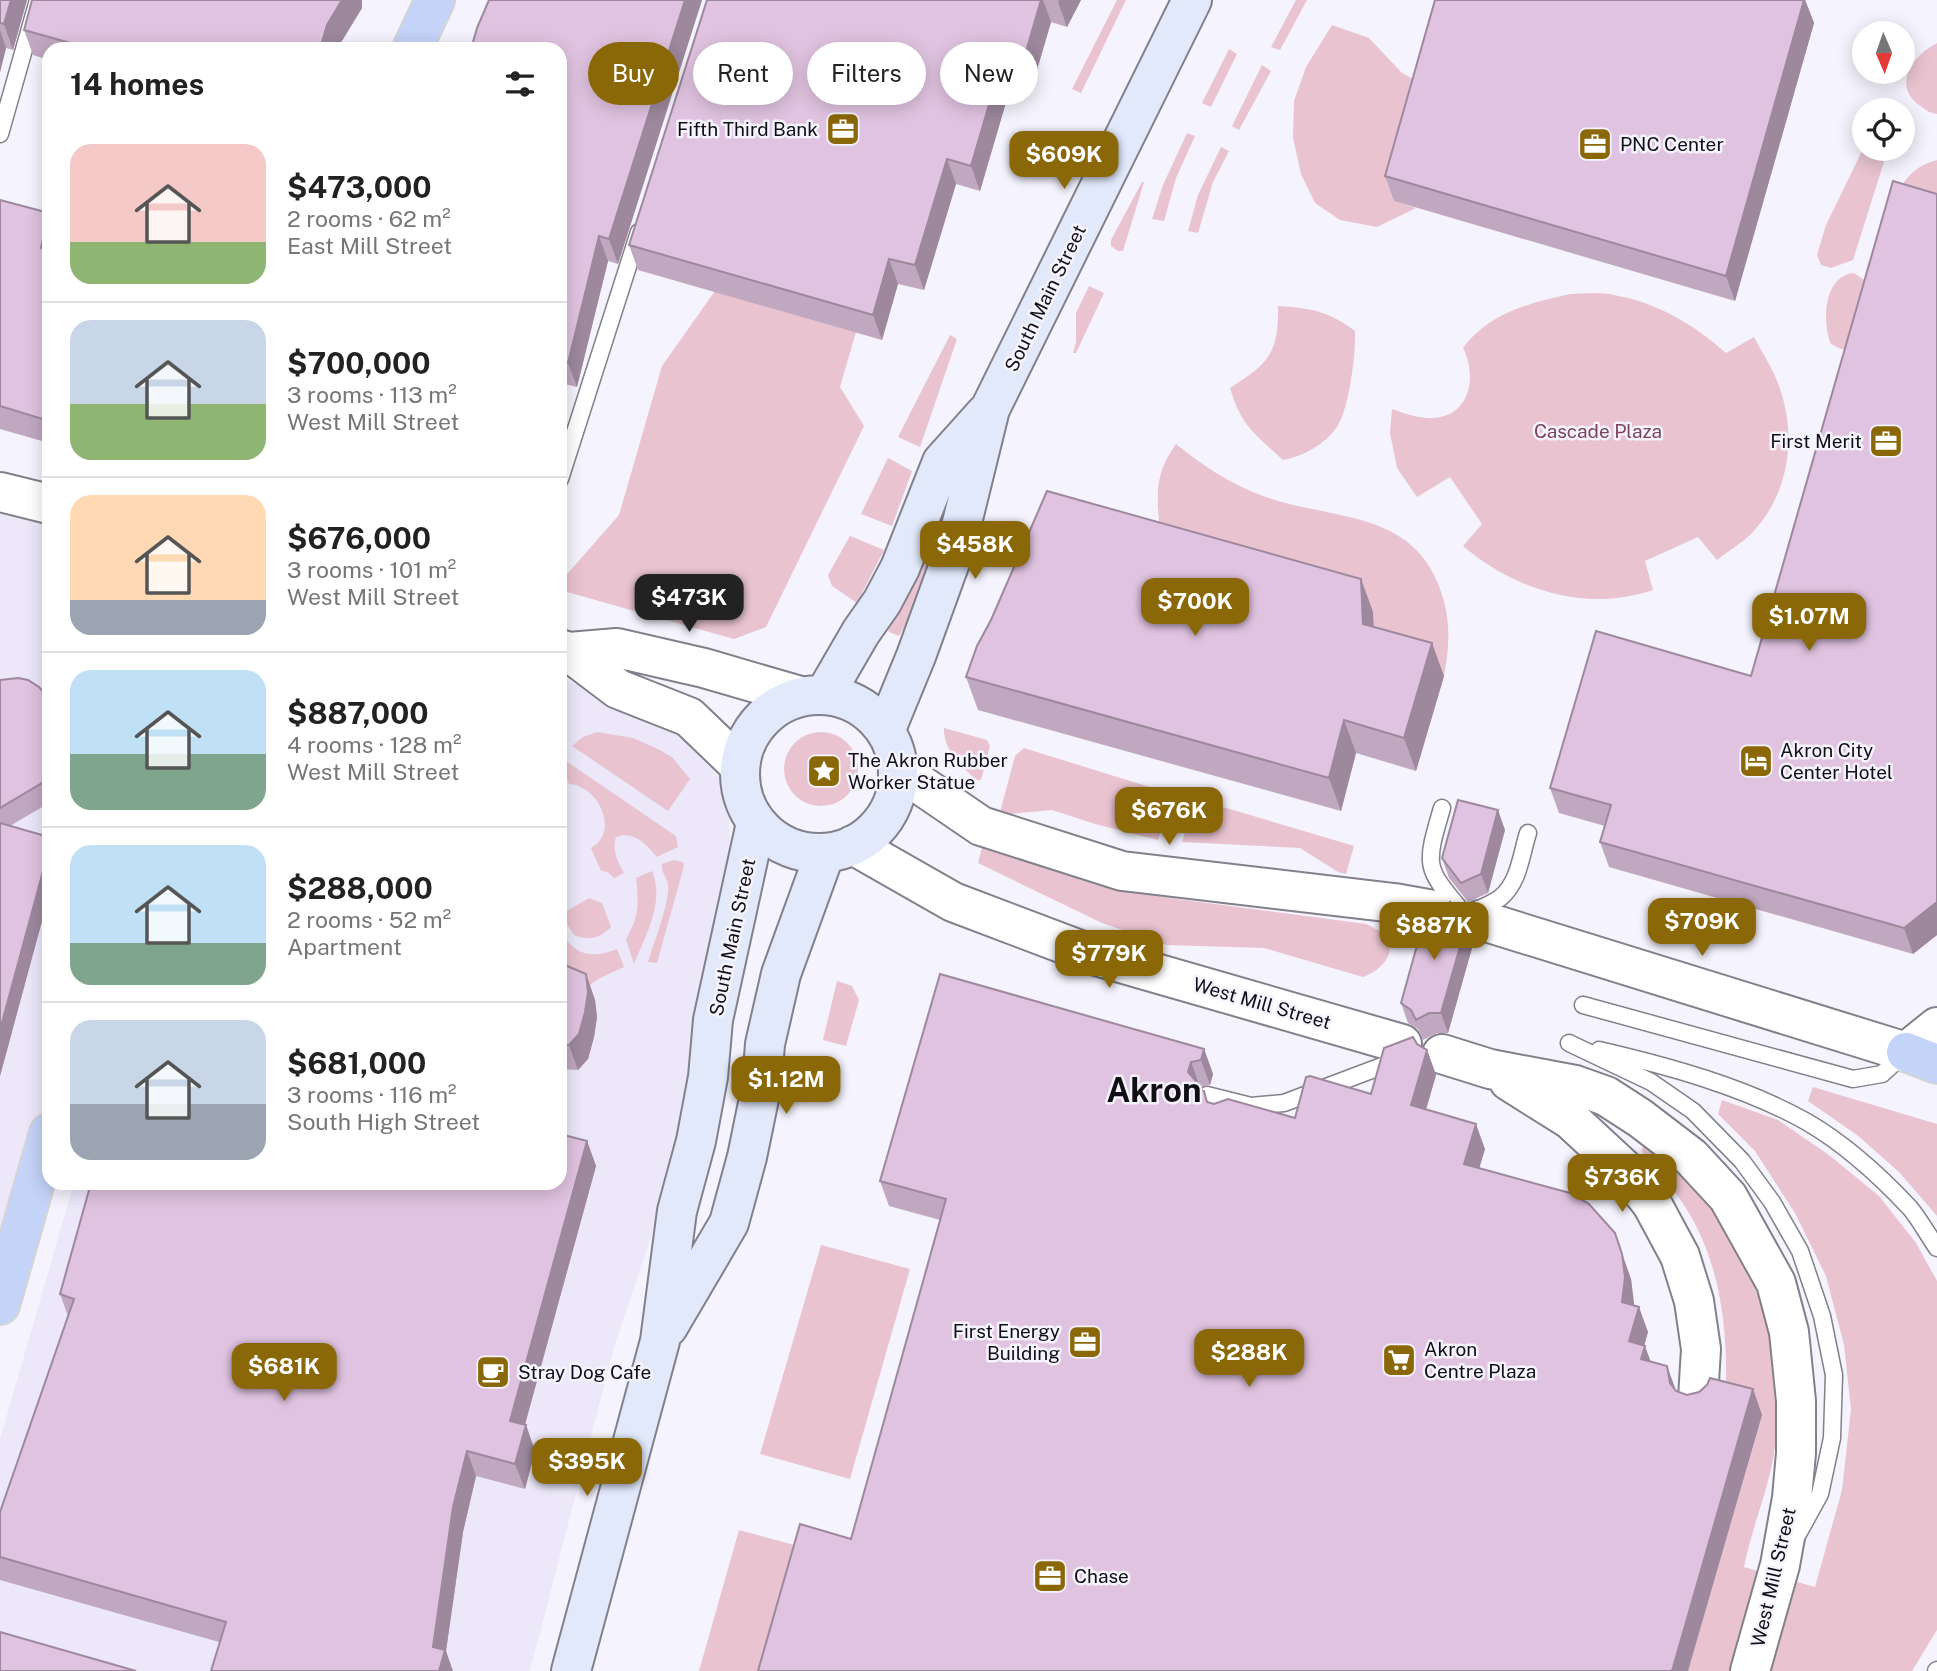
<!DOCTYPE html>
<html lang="en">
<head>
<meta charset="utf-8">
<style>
	body { margin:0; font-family:"Public Sans",sans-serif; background:#f6f6f6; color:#222; height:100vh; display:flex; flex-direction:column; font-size:26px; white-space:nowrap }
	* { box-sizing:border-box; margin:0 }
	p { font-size:23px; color:#767676 }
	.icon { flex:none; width:38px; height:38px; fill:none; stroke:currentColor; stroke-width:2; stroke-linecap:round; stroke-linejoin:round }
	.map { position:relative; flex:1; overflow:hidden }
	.side { position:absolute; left:42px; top:42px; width:525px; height:1148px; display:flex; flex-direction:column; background:#fff; border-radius:21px; box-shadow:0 4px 18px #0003 }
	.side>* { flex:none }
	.top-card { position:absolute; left:588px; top:42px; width:665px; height:63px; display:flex; gap:14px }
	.needle { width:46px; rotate:178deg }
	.controls { position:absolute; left:1852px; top:21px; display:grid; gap:14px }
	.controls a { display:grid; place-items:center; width:63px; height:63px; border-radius:50%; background:#fff; box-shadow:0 4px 18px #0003; font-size:35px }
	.price { position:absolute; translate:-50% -60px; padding:0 16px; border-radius:14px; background:#8b6807; color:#fff; font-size:23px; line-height:46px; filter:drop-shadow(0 2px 4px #0008) }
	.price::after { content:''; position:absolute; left:50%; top:42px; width:21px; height:16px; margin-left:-10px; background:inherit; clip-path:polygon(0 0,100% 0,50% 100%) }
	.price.current { background:#222; color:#fff }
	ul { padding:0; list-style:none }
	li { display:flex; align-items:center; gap:21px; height:175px; padding:0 28px }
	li+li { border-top:2px solid #e0e0e0 }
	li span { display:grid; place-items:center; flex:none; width:196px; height:140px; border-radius:21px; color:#555 }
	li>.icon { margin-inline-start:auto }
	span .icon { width:84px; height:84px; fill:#fffc; stroke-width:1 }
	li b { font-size:30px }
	h2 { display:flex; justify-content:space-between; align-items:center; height:84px; padding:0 28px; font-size:30px }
	.pill { padding:0 24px; border-radius:32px; background:#fff; box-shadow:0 4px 18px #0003; font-size:24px; line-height:63px }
	.pill.current { background:#8b6807; color:#fff }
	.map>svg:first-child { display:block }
</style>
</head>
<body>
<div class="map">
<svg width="1937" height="1671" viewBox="0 0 1937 1671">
	<rect width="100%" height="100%" fill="#f5f3fd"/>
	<path fill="#ece8fa" d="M0 492 49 504V1133L0 1305Z
		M560 679 612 697 704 747 721 767 727 793 731 853 693 1073 666 1193 614 1347 530 1671H0V1439L74 1183H560Z"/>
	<path fill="#e9c4d0" d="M1117 0H1126L1081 93 1072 89Z
		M1296 0H1307L1280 50 1271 47Z
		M1332 25 1369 38 1402 73 1426 86 1395 201 1416 208 1377 227 1340 220 1315 203 1301 174 1293 138 1294 101 1306 67Z
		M1937 43V114C1930 113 1927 111 1922 107 1891 88 1911 56 1937 43Z
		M1229 49 1237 54 1211 107 1202 103Z
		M1262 65 1271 71 1239 130 1232 126Z
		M1187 133 1195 136 1176 178 1164 221 1152 219 1163 185Z
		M1221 147 1229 151 1213 182 1198 233 1188 231 1198 195Z
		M1864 147V149H1888L1853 260 1831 268 1821 265 1817 255 1826 225Z
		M1937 160V216L1897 194C1906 176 1917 165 1937 160Z
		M1142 182H1144L1123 251H1118L1111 246V240Z
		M1854 273 1867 282 1848 349H1841L1831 344C1822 322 1823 276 1854 273Z
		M1089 286 1104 293 1076 353H1073L1076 342V313Z
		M715 291 856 332 840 387 864 426 766 627 734 639 560 590 561 581 619 515 662 366Z
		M1570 294C1584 294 1600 292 1614 295 1658 303 1693 324 1726 353L1754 337C1761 350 1769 363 1775 376 1798 428 1792 491 1752 533 1742 543 1728 551 1717 560L1698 537 1645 561 1653 590C1586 613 1515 590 1463 546L1482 524 1450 477 1417 497 1397 468 1390 433 1392 409C1406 414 1420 419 1435 418 1471 415 1477 375 1463 348 1489 313 1529 303 1570 294Z
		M1278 306C1310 308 1329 311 1355 331 1356 354 1349 409 1337 427 1324 445 1304 456 1283 460 1255 434 1241 426 1230 388 1269 364 1279 352 1278 306Z
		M950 335 957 339 920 447 898 437Z
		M1176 444C1202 465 1230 484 1263 496 1328 520 1410 509 1439 586 1451 617 1450 644 1444 676L1160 529C1156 494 1155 473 1176 444Z
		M888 458 912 471 892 526 861 514Z
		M957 471 924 592 899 636 889 632 888 629 912 582Z
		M850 536 884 550 857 603 832 586 828 575Z
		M944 728 987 740 990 746 981 780H977C961 767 943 749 944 728Z
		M784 769a37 37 0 1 1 74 0a37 37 0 1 1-74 0Z
		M597 732 633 738 660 750 673 758 690 779 668 811 572 746 583 737Z
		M1024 748 1172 794 1158 840 1095 824 1052 810 1009 814 1000 812 1015 756Z
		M560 759H563L676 836 678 847 657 857C646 844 634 830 616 837 612 850 617 861 624 873L614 878 608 872 601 871 591 848C620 832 599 786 569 784Z
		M1196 799 1354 846 1346 874 1338 872 1300 848 1182 842Z
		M982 847 1100 886 1177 899 1366 924C1371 927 1378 929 1382 933 1401 951 1381 971 1363 977L1264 948 1167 945 1102 923 978 863Z
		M674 860 683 862 684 866 657 963 648 962C653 944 670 903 668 885 667 877 661 873 662 864Z
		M652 871C665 902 646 935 634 964L626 939C639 916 639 905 636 878Z
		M589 898 602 903 611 927C599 939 589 941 574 935L565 921 563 913Z
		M560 931C575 956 592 959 617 949L624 967 598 979 581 992 560 984Z
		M837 981 852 986 859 1000 846 1046 823 1040Z
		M1813 1087 1937 1124V1216L1899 1172 1857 1135 1808 1101Z
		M1722 1100 1778 1120 1829 1155 1879 1196 1916 1243 1937 1281V1630L1912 1671H1688L1762 1415 1725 1405C1729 1339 1723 1268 1687 1210 1674 1188 1656 1169 1641 1150L1649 1140C1740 1220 1794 1336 1773 1459 1766 1496 1751 1531 1744 1567L1815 1587 1842 1490 1851 1409 1844 1345 1826 1276 1795 1213 1755 1151 1718 1114Z
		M821 1245 910 1269 850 1479 760 1454Z
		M739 1530 809 1549 774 1671H699Z"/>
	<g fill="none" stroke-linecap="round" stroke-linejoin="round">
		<g stroke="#82808a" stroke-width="19">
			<path id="service" d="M0 134 38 0
				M560 479 639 232
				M1442 808C1424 869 1425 867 1465 915 1476 910 1490 905 1500 898 1519 883 1521 855 1528 833
				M1583 1005 1853 1079 1882 1074 1904 1054
				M1569 1043 1651 1082 1693 1111 1742 1161 1772 1202 1800 1251 1822 1316 1834 1375 1832 1438 1820 1494 1798 1534
				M1599 1050C1668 1066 1745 1087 1807 1122 1845 1144 1880 1176 1910 1208 1920 1220 1928 1235 1937 1248
				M1207 1095 1251 1106 1284 1103 1398 1060
				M1936 1671 1937 1670"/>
		</g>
		<g stroke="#82808a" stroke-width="42">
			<path id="tertiary" d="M0 492 49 504
				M560 649 569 652 618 689 689 717 739 765
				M569 652 617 648 704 668 800 696
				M899 770 981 826 1122 871 1394 903 1439 911
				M853 845 953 902 1093 955 1402 1044
				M1480 920 1906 1052 1937 1027
				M1442 1054 1490 1069 1575 1085 1606 1096 1640 1118 1691 1157 1728 1197 1776 1283 1789 1332 1796 1401V1453L1792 1498 1780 1565 1750 1671
				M1509 1081 1571 1120 1626 1171 1652 1204 1680 1256 1694 1301 1701 1349 1698 1398"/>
		</g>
		<g stroke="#82808a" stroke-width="42">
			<path id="secondary" d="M825 694 861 632 882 602 900 568 942 462 986 413
				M740 774a79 79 0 1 1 158 0a79 79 0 1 1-158 0Z
				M886 729 916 656 957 543 990 409 1192 0
				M668 1327 729 1223 747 1157 762 1084 765 1044 781 974 825 853
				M571 1671 660 1341 677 1211 696 1141 708 1077 713 1020 756 823"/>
		</g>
		<g stroke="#d4d4d5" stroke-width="42">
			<path id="primary" d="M412 49 435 0
				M1906 1052 1937 1064
				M0 1305 49 1133"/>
		</g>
		<use href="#service" stroke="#fff" stroke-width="16"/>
		<use href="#tertiary" stroke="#fff" stroke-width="38"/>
		<use href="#secondary" stroke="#e1e9fb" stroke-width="38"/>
		<use href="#primary" stroke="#c4d3f8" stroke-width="38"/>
	</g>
	<path fill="#c1a8c1" d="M0 0H27L13 50 6 48 0 72Z
		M32 0H362V8L337 49H49V60L33 55 24 30Z
		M489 0H702L618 264 608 261 577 387 560 383V49Z
		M707 0H1081L1067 27 1051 22 1034 80 1014 75 980 191 956 184 924 290 898 284 882 340 638 270 629 245Z
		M1435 0H1805L1814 23 1735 301 1394 201 1385 176Z
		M1937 194V935L1913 954 1609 867 1600 842 1605 826 1559 813 1550 788 1751 676Z
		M0 200 49 217V443L0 429Z
		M1361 579 1373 612V627L1444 676 1416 771 1356 753 1341 811 978 710 966 677Z
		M0 680 49 698V803L10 826 49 895 0 1076Z
		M1505 830 1488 893 1468 902 1449 878 1442 858Z
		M1456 915 1474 941 1448 1033H1437L1423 1040 1418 1029 1408 1023 1401 1003Z
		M560 963 586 974 595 1000 597 1017 594 1037 588 1059 578 1070 560 1069Z
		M1417 1044 1427 1050 1436 1075 1426 1110 1485 1149 1479 1168 1631 1279 1634 1305 1648 1332 1644 1346 1651 1362 1667 1366 1676 1391 1687 1395 1753 1389 1762 1415 1688 1671H758L851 1539 940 1220 889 1206 880 1181 1204 1049 1213 1074 1210 1085 1200 1087 1199 1090 1208 1102 1214 1104 1295 1118 1371 1094Z
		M587 1141 596 1166 525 1425H526L535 1451 525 1489 476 1476 463 1532 446 1651 219 1642 0 1580V1512L68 1316 60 1294Z"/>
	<path fill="#9d889d" d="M11 0H27L13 50 4 24Z
		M342 0H362V8L337 49H320L327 25Z
		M685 0H702L618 264 609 239Z
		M1041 0H1043L1051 22 1034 80 1025 55Z
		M1059 0H1081L1067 27 1058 2Z
		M1804 0H1805L1814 23 1735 301 1726 276Z
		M0 30 6 48 0 72Z
		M1005 50 1014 75 980 191 971 166Z
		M947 159 956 184 924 290 915 265Z
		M49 217V271L41 248Z
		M599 236 608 261 577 387 568 363Z
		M889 259 898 284 882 340 873 315Z
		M1361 579 1373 612 1375 657 1363 624Z
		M1432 643 1444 676 1416 771 1404 738Z
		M1344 720 1356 753 1341 811 1329 778Z
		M1498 810 1505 830 1488 893 1481 874Z
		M49 849V895L0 1076V1030Z
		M1937 902V935L1913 954 1904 928Z
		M1467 922 1474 941 1448 1033 1441 1013Z
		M586 974 595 1000 597 1017 594 1037 588 1059 578 1070 569 1045Z
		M1204 1049 1213 1074 1210 1085 1201 1060Z
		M1427 1050 1436 1075 1420 1130 1411 1105Z
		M1191 1062 1200 1087 1199 1091 1202 1113 1188 1072Z
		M1476 1124 1485 1149 1473 1189 1464 1164Z
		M587 1141 596 1166 519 1446 510 1421Z
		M1615 1233 1631 1279 1634 1303 1632 1327 1622 1302Z
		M1639 1307 1648 1332 1638 1367 1629 1341Z
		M1645 1346 1654 1371 1641 1359Z
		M1667 1366 1676 1391 1670 1383Z
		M1753 1389 1762 1415 1688 1671H1672Z
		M526 1425 535 1451 525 1489 515 1464Z
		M467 1451 476 1476 463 1532 446 1651 453 1671H439L433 1647 453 1507Z"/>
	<path fill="#e0c3e0" stroke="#9d889d" stroke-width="2" d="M0 0H11L4 24 0 23Z
		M32 0H342L327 25 320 49H92L24 30Z
		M489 0H685L609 239 599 236 568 363 560 360V49H471L477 28Z
		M707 0H1041L1025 55 1005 50 971 166 947 159 915 265 889 259 873 315 629 245Z
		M1435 0H1804L1726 276 1385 176Z
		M1893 181 1937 194V902L1904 928 1600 842 1611 805 1550 788 1596 631 1751 676Z
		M0 200 49 213 41 248 49 250V421L0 406Z
		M1047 491 1361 579 1363 624 1432 643 1404 738 1344 720 1329 778 966 677 977 646 991 620Z
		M18 678 28 680 39 687 49 698V778L47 780 0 808V680Z
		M1458 800 1498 810 1481 874 1461 883 1442 858Z
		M0 823 49 837V849L0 1030Z
		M1450 902 1456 915 1467 922 1441 1013H1429L1416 1020 1411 1010 1401 1003 1426 913 1440 912Z
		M560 963 586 974 588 992 585 1012 579 1034 569 1045H560Z
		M940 974 1204 1049 1201 1060 1191 1062 1188 1072 1195 1080 1193 1088 1204 1091 1207 1102 1214 1104 1228 1099 1295 1118 1306 1077 1310 1076 1371 1094 1384 1048 1413 1037 1417 1044 1427 1050 1411 1105 1476 1124 1464 1164 1570 1193 1589 1204 1615 1233 1622 1254 1625 1277 1622 1302 1639 1307 1629 1341 1645 1346 1641 1359 1667 1366 1670 1383 1676 1391 1687 1395 1699 1392 1707 1385 1710 1378 1753 1389 1672 1671H758L800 1524 851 1539 946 1199 880 1181Z
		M560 1134 587 1141 510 1421 526 1425 515 1464 467 1451 453 1507 433 1647 445 1650 439 1671H211L226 1622 0 1557V1512L74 1299 60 1294 91 1183H560Z
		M0 1632 136 1671H0Z"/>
	<defs>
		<g id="office-square" transform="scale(1.75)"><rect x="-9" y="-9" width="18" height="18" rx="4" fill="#8b6807" stroke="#f5f3fd"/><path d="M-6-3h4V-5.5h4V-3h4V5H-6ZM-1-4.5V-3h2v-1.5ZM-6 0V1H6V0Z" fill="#fff"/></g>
		<g id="hotel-square" transform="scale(1.75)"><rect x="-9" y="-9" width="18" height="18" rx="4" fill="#8b6807" stroke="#f5f3fd"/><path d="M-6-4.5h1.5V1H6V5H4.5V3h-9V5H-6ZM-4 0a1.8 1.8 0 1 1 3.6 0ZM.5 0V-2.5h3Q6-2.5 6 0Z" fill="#fff"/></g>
		<g id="sight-square" transform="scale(1.75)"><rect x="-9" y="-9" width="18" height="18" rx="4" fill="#8b6807" stroke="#f5f3fd"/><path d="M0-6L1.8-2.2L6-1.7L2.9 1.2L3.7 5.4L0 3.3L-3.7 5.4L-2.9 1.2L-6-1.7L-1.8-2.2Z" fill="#fff"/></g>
		<g id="supermarket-square" transform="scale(1.75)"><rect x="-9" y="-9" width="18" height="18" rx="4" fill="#8b6807" stroke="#f5f3fd"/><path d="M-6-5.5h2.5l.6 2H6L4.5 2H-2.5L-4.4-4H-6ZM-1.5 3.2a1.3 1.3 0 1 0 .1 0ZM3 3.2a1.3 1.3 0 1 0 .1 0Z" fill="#fff"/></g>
		<g id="cafe-square" transform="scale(1.75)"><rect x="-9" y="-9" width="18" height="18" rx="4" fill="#8b6807" stroke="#f5f3fd"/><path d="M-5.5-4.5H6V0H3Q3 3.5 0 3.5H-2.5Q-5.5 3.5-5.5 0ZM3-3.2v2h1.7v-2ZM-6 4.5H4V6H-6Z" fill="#fff"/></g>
	</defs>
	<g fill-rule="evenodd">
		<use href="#office-square" x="843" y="129"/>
		<use href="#office-square" x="1595" y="144"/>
		<use href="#office-square" x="1886" y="441"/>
		<use href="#hotel-square" x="1756" y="761"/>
		<use href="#sight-square" x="824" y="771"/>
		<use href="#office-square" x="1085" y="1342"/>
		<use href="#supermarket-square" x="1399" y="1360"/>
		<use href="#cafe-square" x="493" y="1372"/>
		<use href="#office-square" x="1050" y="1576"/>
	</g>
	<g text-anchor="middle" stroke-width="5" stroke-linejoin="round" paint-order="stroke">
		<g font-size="19" fill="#100f13" stroke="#f5f3fd" text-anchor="start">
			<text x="818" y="136" text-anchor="end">Fifth Third Bank</text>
			<text x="1620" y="151">PNC Center</text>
			<text x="1862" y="448" text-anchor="end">First Merit</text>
			<text x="1780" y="757">Akron City<tspan x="1780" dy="22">Center Hotel</tspan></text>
			<text x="848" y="767">The Akron Rubber<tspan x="848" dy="22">Worker Statue</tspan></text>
			<text x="1060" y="1338" text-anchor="end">First Energy<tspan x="1060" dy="22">Building</tspan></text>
			<text x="1424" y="1356">Akron<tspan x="1424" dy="22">Centre Plaza</tspan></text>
			<text x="518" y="1379">Stray Dog Cafe</text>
			<text x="1074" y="1583">Chase</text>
		</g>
		<g font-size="19" fill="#100f13" stroke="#f5f3fd">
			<text transform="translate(1045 298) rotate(-64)" y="7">South Main Street</text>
			<text transform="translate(732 937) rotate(-78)" y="7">South Main Street</text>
			<text transform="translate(1262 1003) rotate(16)" y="7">West Mill Street</text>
			<text transform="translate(1773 1577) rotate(-77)" y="7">West Mill Street</text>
		</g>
		<g font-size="19" fill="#7b445a" stroke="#f5f3fd">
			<text x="1598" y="438">Cascade Plaza</text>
		</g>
		<g font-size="33" font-weight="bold" fill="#100f13" stroke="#f5f3fd">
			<text x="1154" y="1102">Akron</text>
		</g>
	</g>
</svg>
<div class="controls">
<a><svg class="needle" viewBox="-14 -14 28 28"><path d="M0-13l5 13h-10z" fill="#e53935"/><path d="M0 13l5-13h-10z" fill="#767676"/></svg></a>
<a><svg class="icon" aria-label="locate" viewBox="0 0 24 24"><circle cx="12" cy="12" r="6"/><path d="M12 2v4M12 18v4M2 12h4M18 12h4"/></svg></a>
</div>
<b class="price" style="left:1064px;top:191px">$609K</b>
<b class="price" style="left:975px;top:581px">$458K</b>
<b class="price current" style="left:689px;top:634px">$473K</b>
<b class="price" style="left:1195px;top:638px">$700K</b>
<b class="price" style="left:1809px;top:653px">$1.07M</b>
<b class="price" style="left:1169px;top:847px">$676K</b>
<b class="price" style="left:1702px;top:958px">$709K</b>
<b class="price" style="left:1434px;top:962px">$887K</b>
<b class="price" style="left:1109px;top:990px">$779K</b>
<b class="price" style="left:786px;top:1116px">$1.12M</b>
<b class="price" style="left:1622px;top:1214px">$736K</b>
<b class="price" style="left:1249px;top:1389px">$288K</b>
<b class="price" style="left:284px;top:1403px">$681K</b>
<b class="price" style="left:587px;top:1498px">$395K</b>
<div class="top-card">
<a class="pill current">Buy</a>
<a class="pill">Rent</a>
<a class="pill">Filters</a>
<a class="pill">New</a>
</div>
<section class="side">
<h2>14 homes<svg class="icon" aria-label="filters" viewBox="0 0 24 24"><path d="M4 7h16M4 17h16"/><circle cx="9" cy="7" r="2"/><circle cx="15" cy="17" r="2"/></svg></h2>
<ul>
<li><span style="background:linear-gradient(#f6c9c9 70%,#8fb573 0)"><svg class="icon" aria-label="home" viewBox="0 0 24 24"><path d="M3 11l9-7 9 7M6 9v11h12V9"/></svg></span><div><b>$473,000</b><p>2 rooms · 62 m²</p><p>East Mill Street</p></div></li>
<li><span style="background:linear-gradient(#c9d6e8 60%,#8fb573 0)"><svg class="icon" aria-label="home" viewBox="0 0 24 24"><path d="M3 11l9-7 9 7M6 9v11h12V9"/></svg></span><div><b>$700,000</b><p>3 rooms · 113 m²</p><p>West Mill Street</p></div></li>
<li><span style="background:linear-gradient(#ffd9b3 75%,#9aa5b1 0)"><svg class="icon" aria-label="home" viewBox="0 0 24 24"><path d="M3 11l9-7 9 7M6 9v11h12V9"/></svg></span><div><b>$676,000</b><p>3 rooms · 101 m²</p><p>West Mill Street</p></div></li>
<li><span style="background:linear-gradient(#bfe0f5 60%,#7fa58c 0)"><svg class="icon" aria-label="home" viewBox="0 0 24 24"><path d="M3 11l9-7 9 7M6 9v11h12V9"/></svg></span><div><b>$887,000</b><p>4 rooms · 128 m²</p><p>West Mill Street</p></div></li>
<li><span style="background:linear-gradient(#bfe0f5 70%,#7fa58c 0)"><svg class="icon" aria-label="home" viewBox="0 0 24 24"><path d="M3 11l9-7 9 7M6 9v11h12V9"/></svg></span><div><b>$288,000</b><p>2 rooms · 52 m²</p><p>Apartment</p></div></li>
<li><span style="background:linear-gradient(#c9d6e8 60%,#9aa5b1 0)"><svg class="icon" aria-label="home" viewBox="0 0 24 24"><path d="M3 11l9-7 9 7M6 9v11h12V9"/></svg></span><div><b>$681,000</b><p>3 rooms · 116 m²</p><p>South High Street</p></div></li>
</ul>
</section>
</div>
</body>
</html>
